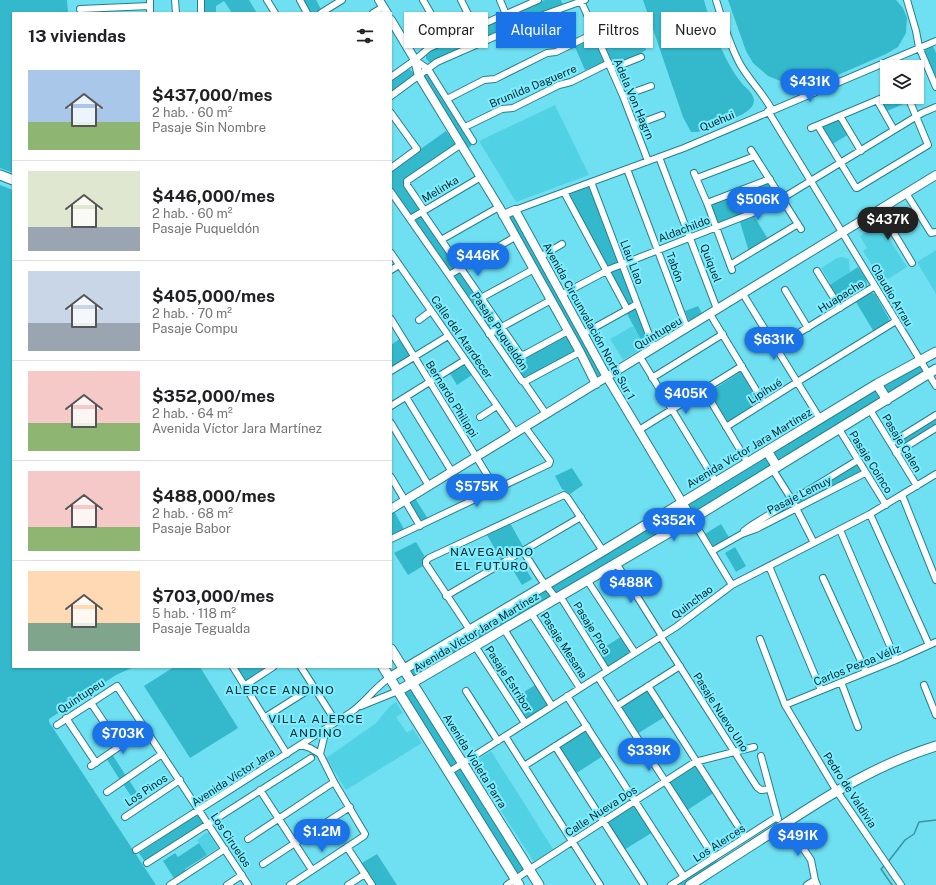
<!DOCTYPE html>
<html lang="es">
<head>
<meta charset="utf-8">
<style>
	body { margin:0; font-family:"Public Sans",sans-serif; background:#f2f2f2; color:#202124; height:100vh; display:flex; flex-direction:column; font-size:15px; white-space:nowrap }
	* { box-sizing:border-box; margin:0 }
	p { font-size:13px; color:#757577 }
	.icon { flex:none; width:22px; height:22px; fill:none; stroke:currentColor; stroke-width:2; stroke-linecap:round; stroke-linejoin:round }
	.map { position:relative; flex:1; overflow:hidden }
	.panel { position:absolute; left:12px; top:12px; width:380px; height:656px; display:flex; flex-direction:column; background:#fff; border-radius:0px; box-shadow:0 1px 3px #0004 }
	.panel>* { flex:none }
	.guide { position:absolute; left:404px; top:12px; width:380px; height:36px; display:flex; gap:8px }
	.tools { position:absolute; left:880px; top:60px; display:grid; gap:8px }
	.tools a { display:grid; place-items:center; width:44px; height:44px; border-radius:0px; background:#fff; box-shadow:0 1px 3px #0004; font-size:20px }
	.price { position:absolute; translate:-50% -34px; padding:0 9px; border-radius:14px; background:#1a73e8; color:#fff; font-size:13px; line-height:26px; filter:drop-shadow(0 1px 2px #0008) }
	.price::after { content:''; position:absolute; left:50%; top:24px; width:12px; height:9px; margin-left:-6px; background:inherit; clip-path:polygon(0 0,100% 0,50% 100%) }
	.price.on { background:#222; color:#fff }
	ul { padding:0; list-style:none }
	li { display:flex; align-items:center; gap:12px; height:100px; padding:0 16px }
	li+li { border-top:1px solid #e0e0e0 }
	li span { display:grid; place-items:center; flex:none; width:112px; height:80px; border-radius:0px; color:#555 }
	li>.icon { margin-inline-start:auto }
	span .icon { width:48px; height:48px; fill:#fffc; stroke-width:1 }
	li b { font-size:17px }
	h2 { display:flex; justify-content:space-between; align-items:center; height:48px; padding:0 16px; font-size:17px }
	.pill { padding:0 14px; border-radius:0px; background:#fff; box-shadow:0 1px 3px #0004; font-size:14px; line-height:36px }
	.pill.on { background:#1a73e8; color:#fff }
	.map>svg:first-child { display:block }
</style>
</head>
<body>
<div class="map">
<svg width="936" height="885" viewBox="0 0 936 885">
	<rect width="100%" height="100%" fill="#6fe0f1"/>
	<path fill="#51d2e4" d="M555 105 589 175 516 202 479 141Z
		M874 219 877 220 907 267 883 282 863 251 867 248 860 236 869 230 866 225Z
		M936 250V294L917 262Z
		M842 257 849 259 850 272 831 284 821 268 837 258Z
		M633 326 645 347 623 360 610 339Z
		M396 702 403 713 396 717 407 733 413 729 422 743 346 790 326 758 375 724 390 706Z
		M491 751 553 849 534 862 471 764Z
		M206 833H209L218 848 207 855 197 840Z"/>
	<path fill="#34b9cc" d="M0 0H67L68 13H13V173L0 168Z
		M203 0H249L257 13H232L224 1 216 6V13H204Z
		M301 0H316L322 11 318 13H309Z
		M545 0H561L563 5 517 24 512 21 511 17 513 14Z
		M643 0H704C710 24 725 62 740 81 744 87 753 92 754 100 754 112 734 118 726 121 715 126 703 133 691 132L683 117Z
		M728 0H896L903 8 907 18 906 33 898 47 886 54 801 91 795 92 788 88 783 82 768 76 753 63 746 51Z
		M502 19C506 20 508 23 507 28L505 30 432 62H429L426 59V53L433 49Z
		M637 24 646 50 637 55 615 64 612 63 602 38Z
		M594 38 605 62 585 70 575 47Z
		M933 46 936 53V81L924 52 926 48Z
		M409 69 413 72 414 76 391 93V80Z
		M427 74 472 144 471 146 467 149 423 76Z
		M889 97H906L908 102 885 112 881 104V101Z
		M839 119 849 134 831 145 820 127Z
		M446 131 456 145 406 179 420 209 409 215 391 190V170Z
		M767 182 770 183 778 198 767 205 718 223H717L710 206 711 204Z
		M0 185 13 190V667H134L116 675 49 719V722L156 885H0Z
		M590 186 619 262 607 267 568 196 569 194Z
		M420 215H423L458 267 450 272 414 219Z
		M513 215 602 375V377H596L509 217Z
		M754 216 768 239 749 252 740 222Z
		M621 267 636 302 628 307 610 275V271Z
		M858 267C862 273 870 281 866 288L841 303H840L828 286Z
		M459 270 498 326 489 330 452 275Z
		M870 293H873L875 294 889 319 888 322 874 332 856 302Z
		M698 306 703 315 691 322 689 321 685 311Z
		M636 307 652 345 646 349 626 312Z
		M501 331 519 355 566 335 575 351 524 380 494 335Z
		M401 338 411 355 394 366H391V345Z
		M461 365 466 367 472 375 457 385 449 372Z
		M919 366 921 368 923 373 781 460C776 460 774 454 775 450L878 387Z
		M742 371 761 402 727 423 708 393Z
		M936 417V427L898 450 894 446 895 443Z
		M765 456 773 465 694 514 688 508V503Z
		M857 463 863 472 798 504 796 501Z
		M572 468 583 485 570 494 562 489 555 476Z
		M415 498 428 519 423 522H420L410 503Z
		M394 511 405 531 391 537V513Z
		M671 513 677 524 557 594 551 586Z
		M510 523 524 548 502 561 487 535Z
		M721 524 730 539 714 547 705 534Z
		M416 542 425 557 422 561 423 566 408 575 394 553Z
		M735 547 746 566 736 572 725 553Z
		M521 561 532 579 522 585 511 567Z
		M546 589 552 597 414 679 408 670Z
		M622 636 631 651V653L608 667 597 652Z
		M174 667H200L238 728 190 758 144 686Z
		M235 667H270L245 682Z
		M537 684 549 706 526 720 511 700Z
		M411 687 458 762 451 767 402 693Z
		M647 689 666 716 637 734 621 707Z
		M585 729 603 756 575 774 559 748V745Z
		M112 754 126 776 120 780 106 758Z
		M695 765H697L715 792 686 811 669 783Z
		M462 768 525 870 517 874 453 773 459 769Z
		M129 780 143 802 137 805 123 784Z
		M633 806H635L653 832 624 850 607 824 608 822Z
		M198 815 203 822 202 825 145 862 139 853 195 816Z
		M776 822 777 824 776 826 685 885H676L714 860 719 861 773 826 774 823Z
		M199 843 207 855 185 869 187 872 175 880 163 861 175 853 178 857Z
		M377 854 397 885H376L362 863Z"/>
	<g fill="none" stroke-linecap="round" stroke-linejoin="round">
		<path stroke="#3b93a0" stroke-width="1.5" d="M888 862 905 840 914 834 919 822 936 820
			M885 865 881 869 892 885"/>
		<g stroke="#24808c" stroke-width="8">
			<path id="minor" d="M150 0V13
				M175 0 176 13
				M201 0V13
				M267 0 275 13
				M300 0 307 13
				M423 0 446 40
				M461 0 475 28
				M500 0 512 29
				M716 0C723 22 729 44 740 64 749 80 763 93 772 110
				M907 0 916 31 919 47 936 87
				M581 1 623 96 648 161
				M80 9 150 6
				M321 13 342 0
				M373 13 383 7
				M415 60 428 69 473 141
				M611 69 641 57
				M391 77 415 60 429 48 538 0
				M391 96 437 62 546 14 585 0
				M623 96 651 86
				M447 99 484 80 495 79 547 53 556 52 595 33
				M877 100 894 130
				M768 111 936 386
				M391 113 417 149 391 168
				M840 116 861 151
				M635 125 662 115
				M818 126 856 188H857L928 145 908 97
				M465 127 502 109 513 108 559 85 571 82 609 63
				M811 128 887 96
				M751 150 801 229
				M659 157 717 309
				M627 169 687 328
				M694 173 707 203 732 270
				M697 178 755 156
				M591 182 654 348
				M391 192 449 275 522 381 524 382 546 414
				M564 192 627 309
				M906 193 931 233 936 232
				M707 203 770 179
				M424 210 407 185V181L460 145
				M515 210 684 148 936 41
				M880 210 912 263
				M422 212 520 354 524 355 568 331
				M410 219 481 177
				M441 240 499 207
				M391 253 516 433
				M540 257 562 244
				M730 265 798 224
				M391 270 399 265
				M817 271 840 308
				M449 275 515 237
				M785 290 808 328
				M743 294 820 419
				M561 295 610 269 768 207 922 113 936 107
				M481 298 534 269
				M710 314 764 403
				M391 319 496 489
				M419 320 431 311
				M489 334 551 300
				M583 334 637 304
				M776 347 875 286
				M640 357 716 482
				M391 371 448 336
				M652 378 723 334
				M524 382 580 352
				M704 390 748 463
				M406 397 452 472
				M391 406 465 360
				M870 410 917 486
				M480 417 497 406
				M391 423 429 486
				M726 427 802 379 896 321
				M839 429 886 505
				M639 430 742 366
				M891 443 936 415
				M896 453 936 428
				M773 470 792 500 814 543
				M391 477 420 526
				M902 495 936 580
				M870 514 929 645
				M692 519 732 585
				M840 530 896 660
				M744 531 752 525 858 460
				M391 539 549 464 550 461 525 427
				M523 551 541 579 556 598
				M712 551 742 534 756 529 865 473
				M616 563 662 636
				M769 566 821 690
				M823 578 866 672
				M587 580 635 653
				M446 596 581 517
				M560 596 607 671
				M531 613 580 688
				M504 629 552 706
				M470 630 426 564V561L429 558 564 495 567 497 603 551
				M661 637 757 787 761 790 769 789
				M760 639 785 705 836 790 901 885
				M475 646 525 723
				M233 667 287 754
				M301 667 336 722
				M598 677 714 857
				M841 682 858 727
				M924 685 936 715
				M244 686 273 667
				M648 686 745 837
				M466 691 498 741
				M567 696 684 877
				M91 703 120 746
				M785 705 896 660 936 642
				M361 706 398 691
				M617 706 680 666
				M66 718 96 763
				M264 718 313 687
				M57 725 117 686 248 885
				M505 736 600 885
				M555 746 644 885
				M320 754 326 729
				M761 756 778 819
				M91 766 145 729
				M524 766 587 726
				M449 772 676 627 732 585 870 514 936 474
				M260 790 312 870
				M107 792 162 754
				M125 817 180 780
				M786 823 811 860 815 880 817 885
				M248 839 334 782
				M347 847 372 885
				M136 850 350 713C365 703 374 688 389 678
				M147 863 311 758
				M263 864 350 807
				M170 885 225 849
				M227 885 242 875
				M290 885 364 836 365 834 334 782 320 754 310 748 301 745
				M348 885 365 874
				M507 885 533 867 695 762 754 747
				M671 885 777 817
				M807 885 815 880"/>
		</g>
		<g stroke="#24808c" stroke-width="10">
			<path id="tertiary" d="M379 0 387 13
				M391 20 415 60 419 76 499 207 580 352 596 384
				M503 215 515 210 607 377 692 519
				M391 509 936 175"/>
		</g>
		<g stroke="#24808c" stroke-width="11">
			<path id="secondary" d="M0 175 13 180
				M877 384 887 400
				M767 451 777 467
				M391 649 539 885
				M383 667 519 885
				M389 678 603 551 877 384 936 352
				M398 691 692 519 936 369
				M690 885C720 866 750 846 780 827 830 794 878 764 936 746"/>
		</g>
		<use href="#minor" stroke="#fff" stroke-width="6"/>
		<use href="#tertiary" stroke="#fff" stroke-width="8"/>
		<use href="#secondary" stroke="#fff" stroke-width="9"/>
	</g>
	<g text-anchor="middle" stroke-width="4" stroke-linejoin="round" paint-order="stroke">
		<g font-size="11" fill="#00262b" stroke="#7dedff">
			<text transform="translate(533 86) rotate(-23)" y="4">Brunilda Daguerre</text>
			<text transform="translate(634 99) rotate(67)" y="4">Adela Von Hagrn</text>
			<text transform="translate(717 121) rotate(-23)" y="4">Quehui</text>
			<text transform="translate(440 189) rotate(-31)" y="4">Melinka</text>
			<text transform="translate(684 229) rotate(-21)" y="4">Aldachildo</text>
			<text transform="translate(632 262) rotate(69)" y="4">Llau Llao</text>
			<text transform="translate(711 263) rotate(69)" y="4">Quiquel</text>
			<text transform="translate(675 267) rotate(69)" y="4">Tabón</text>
			<text transform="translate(892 295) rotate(59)" y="4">Claudio Arrau</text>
			<text transform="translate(841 296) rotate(-32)" y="4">Huapache</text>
			<text transform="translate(589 321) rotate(61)" y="4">Avenida Circunvalación Norte Sur 1</text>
			<text transform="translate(500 331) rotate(56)" y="4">Pasaje Puqueldón</text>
			<text transform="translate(658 333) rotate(-31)" y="4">Quintupeu</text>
			<text transform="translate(462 337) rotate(55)" y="4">Calle del Atardecer</text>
			<text transform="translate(765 391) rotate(-32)" y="4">Lipihué</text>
			<text transform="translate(452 399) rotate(58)" y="4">Bernardo Philippi</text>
			<text transform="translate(902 443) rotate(59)" y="4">Pasaje Calen</text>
			<text transform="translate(749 448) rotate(-31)" y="4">Avenida Víctor Jara Martínez</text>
			<text transform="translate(871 462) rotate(58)" y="4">Pasaje Coínco</text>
			<text transform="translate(799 495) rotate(-27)" y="4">Pasaje Lemuy</text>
			<text transform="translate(692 602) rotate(-37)" y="4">Quinchao</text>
			<text transform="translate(592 628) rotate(58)" y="4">Pasaje Proa</text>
			<text transform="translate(476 632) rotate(-31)" y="4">Avenida Víctor Jara Martínez</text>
			<text transform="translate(564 645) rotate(57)" y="4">Pasaje Mesana</text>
			<text transform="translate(857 665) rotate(-22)" y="4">Carlos Pezoa Véliz</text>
			<text transform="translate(509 679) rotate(57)" y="4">Pasaje Estribor</text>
			<text transform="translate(81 696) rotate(-33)" y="4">Quintupeu</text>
			<text transform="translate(721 712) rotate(57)" y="4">Pasaje Nuevo Uno</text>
			<text transform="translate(475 761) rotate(58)" y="4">Avenida Violeta Parra</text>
			<text transform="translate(233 777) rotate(-33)" y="4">Avenida Víctor Jara</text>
			<text transform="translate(146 790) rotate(-34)" y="4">Los Pinos</text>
			<text transform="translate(850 790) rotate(57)" y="4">Pedro de Valdivia</text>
			<text transform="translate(601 811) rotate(-33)" y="4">Calle Nueva Dos</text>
			<text transform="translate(231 840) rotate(56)" y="4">Los Ciruelos</text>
			<text transform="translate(719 843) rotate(-33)" y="4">Los Alerces</text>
		</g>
		<g font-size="12" letter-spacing="1" fill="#00262b" stroke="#7dedff">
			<text x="492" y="556">NAVEGANDO<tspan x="492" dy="14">EL FUTURO</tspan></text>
			<text x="280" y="694">ALERCE ANDINO</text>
			<text x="316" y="723">VILLA ALERCE<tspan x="316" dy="14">ANDINO</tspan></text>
		</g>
	</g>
</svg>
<div class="tools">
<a><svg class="icon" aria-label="layers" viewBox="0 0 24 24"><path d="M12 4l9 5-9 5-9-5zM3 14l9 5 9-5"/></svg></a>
</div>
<b class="price" style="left:810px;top:103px">$431K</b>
<b class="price" style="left:758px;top:221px">$506K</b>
<b class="price on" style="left:888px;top:241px">$437K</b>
<b class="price" style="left:478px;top:277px">$446K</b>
<b class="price" style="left:774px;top:361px">$631K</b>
<b class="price" style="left:686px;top:415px">$405K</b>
<b class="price" style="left:477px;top:508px">$575K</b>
<b class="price" style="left:674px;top:542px">$352K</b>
<b class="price" style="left:631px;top:604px">$488K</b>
<b class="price" style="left:123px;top:755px">$703K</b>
<b class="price" style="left:649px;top:772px">$339K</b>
<b class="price" style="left:322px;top:853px">$1.2M</b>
<b class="price" style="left:798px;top:857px">$491K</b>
<div class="guide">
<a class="pill">Comprar</a>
<a class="pill on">Alquilar</a>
<a class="pill">Filtros</a>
<a class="pill">Nuevo</a>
</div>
<section class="panel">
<h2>13 viviendas<svg class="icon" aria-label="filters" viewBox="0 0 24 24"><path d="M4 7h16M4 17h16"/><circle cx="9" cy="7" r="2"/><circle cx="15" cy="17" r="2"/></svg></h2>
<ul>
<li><span style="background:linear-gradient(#a9c7e8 65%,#8fb573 0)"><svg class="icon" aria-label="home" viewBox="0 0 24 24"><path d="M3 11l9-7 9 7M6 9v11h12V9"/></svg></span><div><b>$437,000/mes</b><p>2 hab. · 60 m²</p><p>Pasaje Sin Nombre</p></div></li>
<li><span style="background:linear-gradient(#dfe7d0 70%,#9aa5b1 0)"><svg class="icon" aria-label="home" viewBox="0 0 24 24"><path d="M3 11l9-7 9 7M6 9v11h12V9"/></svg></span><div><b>$446,000/mes</b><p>2 hab. · 60 m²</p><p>Pasaje Puqueldón</p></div></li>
<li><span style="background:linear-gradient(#c9d6e8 65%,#9aa5b1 0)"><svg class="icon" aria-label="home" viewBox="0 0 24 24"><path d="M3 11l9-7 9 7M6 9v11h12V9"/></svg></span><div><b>$405,000/mes</b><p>2 hab. · 70 m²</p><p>Pasaje Compu</p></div></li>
<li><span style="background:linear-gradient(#f6c9c9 65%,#8fb573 0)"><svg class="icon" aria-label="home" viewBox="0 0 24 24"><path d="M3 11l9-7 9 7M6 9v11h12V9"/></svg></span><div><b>$352,000/mes</b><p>2 hab. · 64 m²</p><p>Avenida Víctor Jara Martínez</p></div></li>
<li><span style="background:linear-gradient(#f6c9c9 70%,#8fb573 0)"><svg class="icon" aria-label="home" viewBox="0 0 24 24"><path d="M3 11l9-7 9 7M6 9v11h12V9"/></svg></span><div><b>$488,000/mes</b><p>2 hab. · 68 m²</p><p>Pasaje Babor</p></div></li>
<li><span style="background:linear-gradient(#ffd9b3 65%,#7fa58c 0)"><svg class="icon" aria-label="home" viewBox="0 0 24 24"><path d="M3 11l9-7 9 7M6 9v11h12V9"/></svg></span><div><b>$703,000/mes</b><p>5 hab. · 118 m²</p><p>Pasaje Tegualda</p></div></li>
</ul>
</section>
</div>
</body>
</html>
